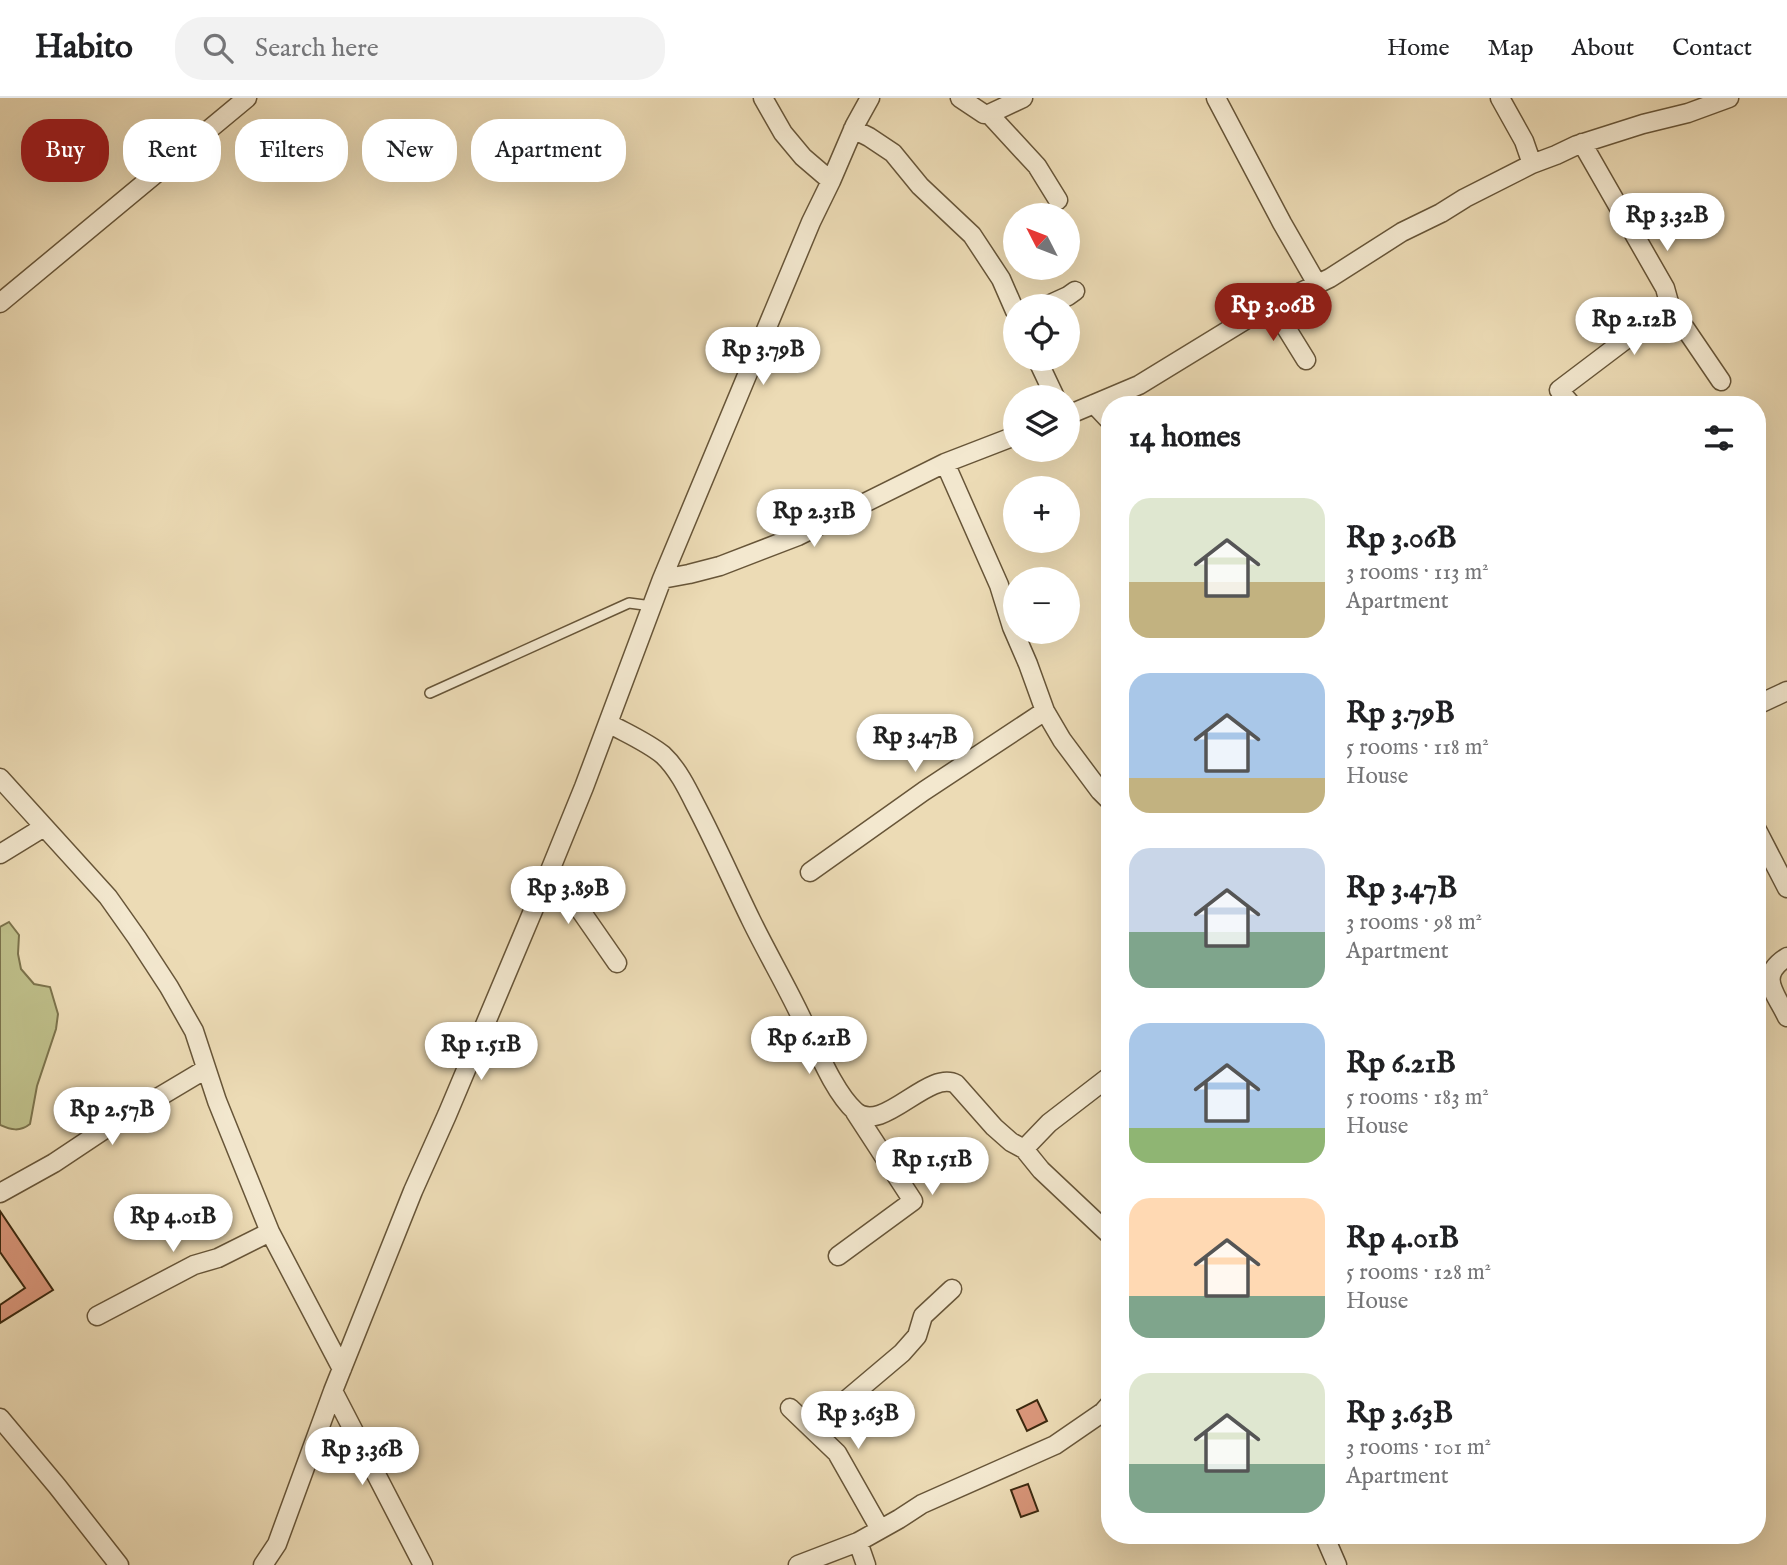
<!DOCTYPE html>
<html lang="en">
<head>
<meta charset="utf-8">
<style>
	body { margin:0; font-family:"IM FELL English",serif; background:#f2f2f2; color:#202124; height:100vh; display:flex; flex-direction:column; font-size:26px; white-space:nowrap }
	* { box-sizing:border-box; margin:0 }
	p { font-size:23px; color:#757577 }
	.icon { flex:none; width:38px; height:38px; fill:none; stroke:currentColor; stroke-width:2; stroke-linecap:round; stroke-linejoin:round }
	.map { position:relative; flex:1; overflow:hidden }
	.drawer { position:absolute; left:1101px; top:298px; width:665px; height:1148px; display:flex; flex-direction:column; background:#fff; border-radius:28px; box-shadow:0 7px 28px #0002 }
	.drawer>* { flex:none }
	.banner { position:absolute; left:21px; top:21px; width:665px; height:63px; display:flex; gap:14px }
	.needle { width:46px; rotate:312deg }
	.fabs { position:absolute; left:1003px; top:105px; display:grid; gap:14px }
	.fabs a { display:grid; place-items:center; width:77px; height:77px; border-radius:50%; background:#fff; box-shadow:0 7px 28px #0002; font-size:35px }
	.price { position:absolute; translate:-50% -60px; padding:0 16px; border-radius:24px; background:#fff; color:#222; font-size:23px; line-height:46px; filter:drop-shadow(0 2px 4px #0008) }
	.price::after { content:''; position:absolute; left:50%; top:42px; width:21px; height:16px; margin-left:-10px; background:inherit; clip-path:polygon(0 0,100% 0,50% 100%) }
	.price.active { background:#8f2418; color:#fff }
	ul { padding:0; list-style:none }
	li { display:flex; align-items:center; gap:21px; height:175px; padding:0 28px }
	li span { display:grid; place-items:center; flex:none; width:196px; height:140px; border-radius:21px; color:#555 }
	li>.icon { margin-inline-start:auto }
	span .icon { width:84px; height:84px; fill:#fffc; stroke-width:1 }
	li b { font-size:30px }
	h2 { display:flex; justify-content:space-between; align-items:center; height:84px; padding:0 28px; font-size:30px }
	.pill { padding:0 24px; border-radius:28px; background:#fff; box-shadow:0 7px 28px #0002; font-size:24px; line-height:63px }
	.pill.active { background:#8f2418; color:#fff }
	header { display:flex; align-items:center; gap:42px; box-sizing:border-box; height:98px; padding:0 35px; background:#fff; border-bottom:2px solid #e0e0e0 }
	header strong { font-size:33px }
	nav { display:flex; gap:38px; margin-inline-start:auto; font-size:24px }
	.search { width:490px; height:63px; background:#f2f2f2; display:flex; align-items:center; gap:18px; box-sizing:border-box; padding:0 24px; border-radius:28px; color:#757577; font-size:26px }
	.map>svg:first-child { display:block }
</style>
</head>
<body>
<header>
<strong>Habito</strong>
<div class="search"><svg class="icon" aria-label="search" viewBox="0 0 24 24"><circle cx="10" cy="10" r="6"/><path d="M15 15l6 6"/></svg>Search here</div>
<nav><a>Home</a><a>Map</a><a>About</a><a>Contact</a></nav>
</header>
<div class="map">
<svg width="1787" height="1467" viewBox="0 0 1787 1467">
	<rect width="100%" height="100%" fill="#ecdbb5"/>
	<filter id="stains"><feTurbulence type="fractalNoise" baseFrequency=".00286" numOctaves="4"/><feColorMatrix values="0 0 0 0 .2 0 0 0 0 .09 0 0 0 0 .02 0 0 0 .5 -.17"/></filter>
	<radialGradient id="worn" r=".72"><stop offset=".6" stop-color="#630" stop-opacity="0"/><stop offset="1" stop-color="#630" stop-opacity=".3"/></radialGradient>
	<path fill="#bebe89" stroke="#7c734c" stroke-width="2" d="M9 824 19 837 18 856 21 871 34 886 50 889 58 916 56 931 37 988 30 1026C20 1034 11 1032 0 1027V829Z"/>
	<path fill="#d89579" stroke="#3b280e" stroke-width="2" d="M0 1113 53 1192 0 1225V1207L25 1190 0 1154Z
		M1037 1302 1047 1323 1027 1333 1017 1312Z
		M1028 1386 1038 1413 1021 1419 1011 1392Z"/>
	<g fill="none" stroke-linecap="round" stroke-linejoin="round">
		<g stroke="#675538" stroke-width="12">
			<path id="service" d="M430 595 629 505 652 508"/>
		</g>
		<g stroke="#675538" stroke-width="21">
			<path id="minor" d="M763 0 783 35 803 59 831 83
				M960 0 984 16H989L1023 0
				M1216 0 1282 125 1317 186
				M1500 0 1524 43 1532 66
				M989 16 1037 68 1058 102
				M853 31 869 39 893 55 920 88 972 137 1001 181 1015 213
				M1582 45 1665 190 1670 208 1721 283
				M0 205 247 0
				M1272 207 1306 262
				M1046 208 1068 198 1075 193
				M1037 261 1055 299
				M1094 306 1110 323
				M1571 306 1559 292 1670 208
				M1068 317 1139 287 1255 216 1330 180 1402 134 1441 115 1465 100 1532 66 1556 57 1577 47 1643 26 1688 15 1729 0
				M945 365 999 487 1012 529 1028 566 1045 613 1062 642 1100 693 1110 703
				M662 481 689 476 720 468 798 438 945 365 1015 338
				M1757 607 1787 593
				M608 625C626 635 647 644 663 657 677 670 687 690 695 706 715 744 732 783 751 822 767 855 786 887 802 921 816 948 833 993 855 1013 882 1038 928 971 956 986L994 1029 1011 1044 1024 1051 1049 1025 1110 978
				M0 680 108 799 137 840 169 889 194 933 217 1003 270 1134 342 1271
				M1757 732 1787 790
				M0 756 44 729
				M551 770 617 865
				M810 774 924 693 1045 613
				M1787 859C1757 878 1775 894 1787 919
				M1024 1051 1041 1072 1110 1137
				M0 1095 54 1065 102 1033 206 971
				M838 1158 913 1103 855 1014
				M97 1218 194 1167 218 1160 270 1134
				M333 1293 423 1467
				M790 1310 837 1355 880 1431
				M0 1320 57 1388 119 1467
				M812 1331 902 1255 917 1238 923 1218 952 1191
				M1324 1437 1337 1467
				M858 1444 866 1467
				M263 1467 277 1446 333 1293 413 1093 447 1017 551 770 584 689 662 481 811 124 831 83 855 27 870 0
				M798 1467 858 1444 899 1421 922 1406 1055 1347 1103 1314 1110 1306"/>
		</g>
		<use href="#service" stroke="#f3e8cf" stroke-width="9"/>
		<use href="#minor" stroke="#f3e8cf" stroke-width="18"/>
	</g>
	<rect width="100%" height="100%" filter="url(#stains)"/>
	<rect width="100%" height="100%" fill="url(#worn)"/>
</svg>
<div class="fabs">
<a><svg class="needle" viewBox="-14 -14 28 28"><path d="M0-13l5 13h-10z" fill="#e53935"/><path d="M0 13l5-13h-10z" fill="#757577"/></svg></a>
<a><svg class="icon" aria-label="locate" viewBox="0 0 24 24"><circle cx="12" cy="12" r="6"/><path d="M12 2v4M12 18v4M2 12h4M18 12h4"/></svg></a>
<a><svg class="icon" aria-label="layers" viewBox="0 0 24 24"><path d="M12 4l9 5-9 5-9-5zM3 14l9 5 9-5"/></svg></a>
<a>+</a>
<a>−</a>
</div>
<b class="price" style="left:1667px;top:155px">Rp 3.32B</b>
<b class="price active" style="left:1273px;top:245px">Rp 3.06B</b>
<b class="price" style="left:1634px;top:259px">Rp 2.12B</b>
<b class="price" style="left:763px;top:289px">Rp 3.79B</b>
<b class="price" style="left:814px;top:451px">Rp 2.31B</b>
<b class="price" style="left:915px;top:676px">Rp 3.47B</b>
<b class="price" style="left:568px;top:828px">Rp 3.89B</b>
<b class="price" style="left:809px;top:978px">Rp 6.21B</b>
<b class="price" style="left:481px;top:984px">Rp 1.51B</b>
<b class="price" style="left:112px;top:1049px">Rp 2.57B</b>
<b class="price" style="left:932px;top:1099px">Rp 1.51B</b>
<b class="price" style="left:173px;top:1156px">Rp 4.01B</b>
<b class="price" style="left:858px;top:1353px">Rp 3.63B</b>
<b class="price" style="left:362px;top:1389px">Rp 3.36B</b>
<div class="banner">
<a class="pill active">Buy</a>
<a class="pill">Rent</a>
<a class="pill">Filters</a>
<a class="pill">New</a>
<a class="pill">Apartment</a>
</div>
<section class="drawer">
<h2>14 homes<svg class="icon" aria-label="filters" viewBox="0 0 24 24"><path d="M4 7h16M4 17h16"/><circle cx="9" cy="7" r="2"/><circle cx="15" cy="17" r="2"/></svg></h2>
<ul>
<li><span style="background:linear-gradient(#dfe7d0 60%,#c2b280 0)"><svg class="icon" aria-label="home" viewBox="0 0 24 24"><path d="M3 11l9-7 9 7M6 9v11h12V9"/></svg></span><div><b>Rp 3.06B</b><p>3 rooms · 113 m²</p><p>Apartment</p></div></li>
<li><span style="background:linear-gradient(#a9c7e8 75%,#c2b280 0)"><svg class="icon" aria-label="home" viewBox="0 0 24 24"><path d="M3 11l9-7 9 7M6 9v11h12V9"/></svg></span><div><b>Rp 3.79B</b><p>5 rooms · 118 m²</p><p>House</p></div></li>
<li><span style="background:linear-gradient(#c9d6e8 60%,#7fa58c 0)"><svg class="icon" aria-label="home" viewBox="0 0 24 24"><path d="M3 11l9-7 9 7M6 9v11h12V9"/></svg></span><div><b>Rp 3.47B</b><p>3 rooms · 98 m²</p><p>Apartment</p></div></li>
<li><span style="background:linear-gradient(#a9c7e8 75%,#8fb573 0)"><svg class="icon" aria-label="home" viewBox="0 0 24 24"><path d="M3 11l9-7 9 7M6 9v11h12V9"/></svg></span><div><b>Rp 6.21B</b><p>5 rooms · 183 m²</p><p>House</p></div></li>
<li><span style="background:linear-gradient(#ffd9b3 70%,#7fa58c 0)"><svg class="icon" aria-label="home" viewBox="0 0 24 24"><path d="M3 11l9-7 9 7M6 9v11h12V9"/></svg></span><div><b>Rp 4.01B</b><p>5 rooms · 128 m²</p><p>House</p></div></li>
<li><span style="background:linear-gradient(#dfe7d0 65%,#7fa58c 0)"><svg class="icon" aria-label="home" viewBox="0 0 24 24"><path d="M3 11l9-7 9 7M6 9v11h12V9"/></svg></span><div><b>Rp 3.63B</b><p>3 rooms · 101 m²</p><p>Apartment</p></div></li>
</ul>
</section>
</div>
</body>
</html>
